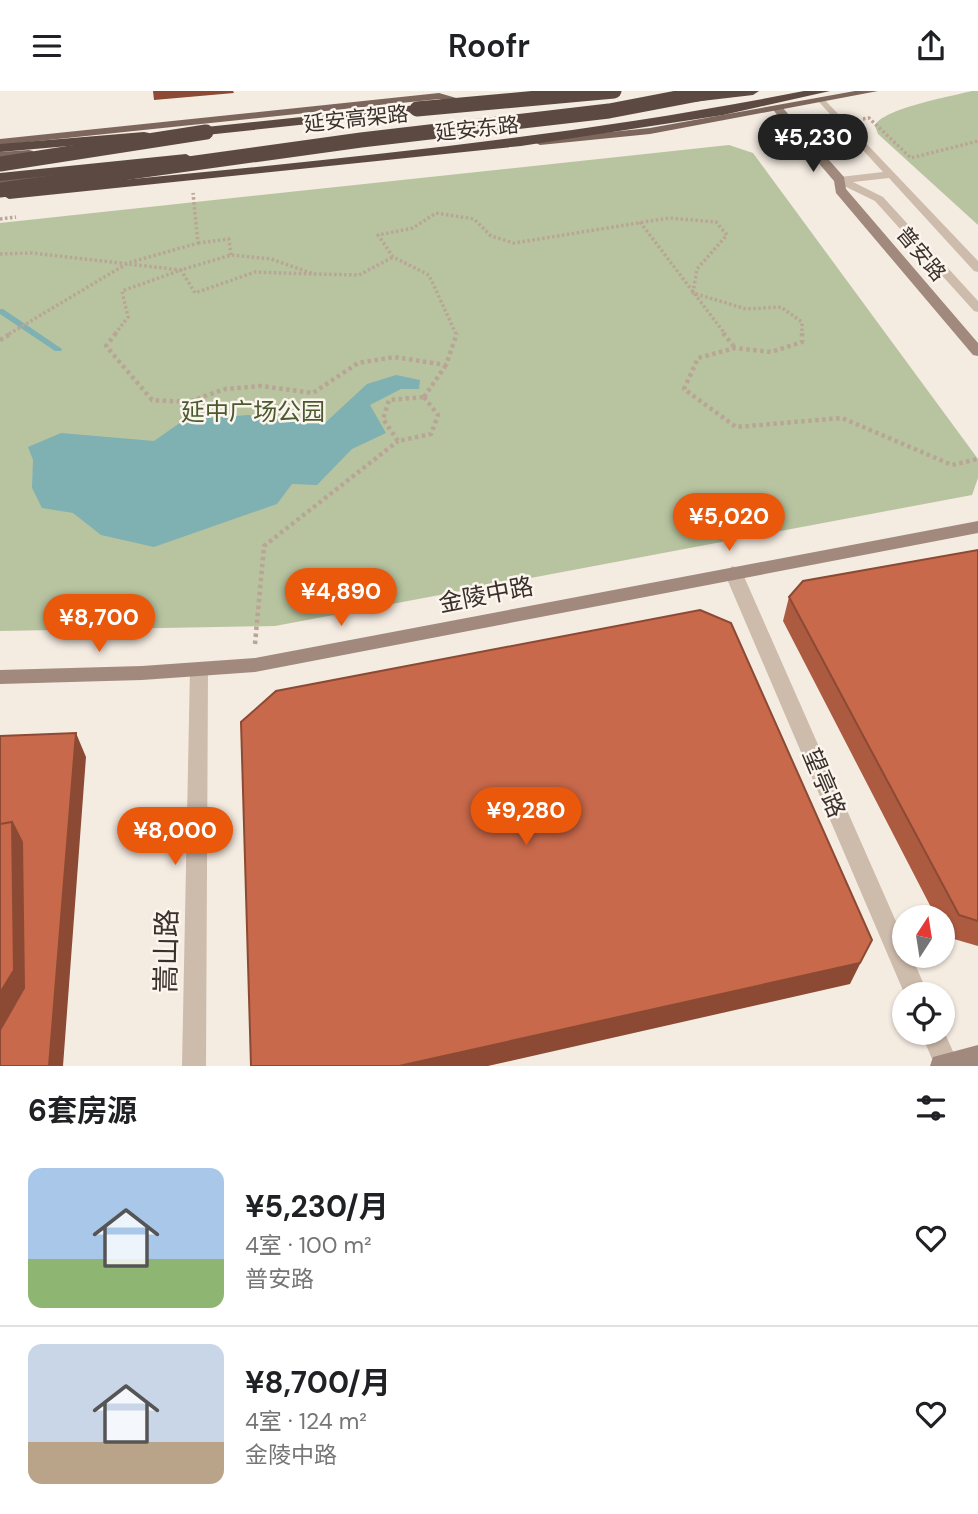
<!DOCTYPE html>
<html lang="zh">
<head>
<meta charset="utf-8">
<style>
	body { margin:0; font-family:"DM Sans","Noto Sans SC",sans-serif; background:#f6f6f6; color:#202124; height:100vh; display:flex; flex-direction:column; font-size:26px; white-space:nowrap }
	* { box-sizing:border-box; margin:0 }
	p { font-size:23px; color:#757577 }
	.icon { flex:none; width:38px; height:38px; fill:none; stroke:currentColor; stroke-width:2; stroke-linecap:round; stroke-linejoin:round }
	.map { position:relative; height:975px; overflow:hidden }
	.drawer { display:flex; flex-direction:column; background:#fff; flex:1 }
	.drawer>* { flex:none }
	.needle { width:46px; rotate:12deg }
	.tools { position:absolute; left:892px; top:814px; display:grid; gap:14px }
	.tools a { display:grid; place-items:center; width:63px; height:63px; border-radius:50%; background:#fff; box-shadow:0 2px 5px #0004; font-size:35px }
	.price { position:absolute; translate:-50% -60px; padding:0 16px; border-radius:24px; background:#ea580c; color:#fff; font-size:23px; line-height:46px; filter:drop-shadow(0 2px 4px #0008) }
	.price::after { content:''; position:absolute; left:50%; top:42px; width:21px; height:16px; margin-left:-10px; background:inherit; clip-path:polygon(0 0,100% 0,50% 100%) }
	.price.selected { background:#222; color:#fff }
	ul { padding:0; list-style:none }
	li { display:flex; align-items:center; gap:21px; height:175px; padding:0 28px }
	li+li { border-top:2px solid #e0e0e0 }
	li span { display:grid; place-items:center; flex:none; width:196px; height:140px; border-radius:14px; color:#555 }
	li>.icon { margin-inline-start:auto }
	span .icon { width:84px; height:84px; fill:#fffc; stroke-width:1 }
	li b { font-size:30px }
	h2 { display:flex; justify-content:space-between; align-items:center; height:84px; padding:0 28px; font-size:30px }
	header { display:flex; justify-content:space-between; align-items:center; height:91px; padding:0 28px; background:#fff; font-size:32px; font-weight:600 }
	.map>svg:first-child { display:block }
</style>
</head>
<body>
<header><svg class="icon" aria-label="menu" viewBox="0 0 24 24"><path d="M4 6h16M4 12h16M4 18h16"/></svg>Roofr<svg class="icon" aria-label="share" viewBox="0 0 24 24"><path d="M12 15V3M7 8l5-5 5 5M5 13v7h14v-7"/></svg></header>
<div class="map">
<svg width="978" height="975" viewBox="0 0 978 975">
	<rect width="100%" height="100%" fill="#f4ebe1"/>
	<path fill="#b8c4a0" d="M972 0H978V134L878 43 875 35C881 18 952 5 972 0Z
		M729 54 753 62 978 368V387L972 404 275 535 0 540V132Z"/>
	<path fill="#7fb0b2" d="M396 284 420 289 419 298H401L370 314 386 342 352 358 317 394 292 393 277 413 154 456 101 444 73 422 42 417 32 397 33 369 28 356 61 342 154 350 184 329 248 324 326 331 367 293Z"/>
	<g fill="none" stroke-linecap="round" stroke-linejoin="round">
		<path fill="#7fb0b2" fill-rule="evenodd" d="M0 218H3L62 258 61 260H55L0 223Z"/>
		<path stroke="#b9a596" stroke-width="3.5" stroke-dasharray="2.5 2.5" stroke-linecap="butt" d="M863 28 869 27 911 67 978 50
			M0 128 16 126
			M640 131 725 243
			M198 152 229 148 231 164
			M0 163 32 162 181 179 231 164 271 168 314 183 359 184 393 166
			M9 243 128 172 198 152 193 102
			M115 243 128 226 122 200 181 179 195 202 255 181 314 183
			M456 243 429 184 393 166 378 144 413 137 436 122 474 128 491 145 514 152 669 127 716 131 727 144 697 178 693 202 746 218 781 216 802 231V243"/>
		<path stroke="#b9a596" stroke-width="4.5" stroke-dasharray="3.5 3.5" stroke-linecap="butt" d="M116 242 106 255 152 309 188 311 225 298 261 295 313 302 358 272 394 266 446 274 457 242
			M723 242 735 257
			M802 242V251L771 261 735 257 698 267 684 298 736 336 842 327 952 374 978 368
			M0 249 12 242
			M424 306 438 324 431 343 398 350 383 328 389 309Z
			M424 306 446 274
			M255 553 264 455 398 350"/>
		<path fill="#cdbbac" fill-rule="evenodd" d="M822 6 978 170V181L974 180 889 87 853 91 883 106 978 210V221L974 220 875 110 836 91 835 89 840 86 883 81 819 11V7Z"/>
		<path fill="#cdbbac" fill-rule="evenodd" d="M733 475 742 481 905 851V864H911L928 903 905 904 724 481Z
			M199 571 206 573 208 578 206 975H182L190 578 192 573Z
			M943 938 959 974V975H935L921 942H943Z"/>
		<path fill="#a18a7d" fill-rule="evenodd" d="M774 16H782L844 86 846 98 978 252V265L973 264 836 102 834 90 774 20Z
			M978 430V442L255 581 142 589 0 593V579L142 575 255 567Z
			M978 954V975H930L933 966Z"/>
		<path fill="#7d675c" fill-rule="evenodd" d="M855 0H878L650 43 540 54 534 51 540 48 650 37Z
			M439 2 477 13 472 16 439 8 0 54V48Z
			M29 59 33 60V64L0 69V61Z
			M59 80 63 81V87L0 94V86Z"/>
		<path fill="#5c4a42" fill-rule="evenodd" d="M719 0H759L753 4 693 11 686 7 693 3Z
			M804 0H830L723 24 521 55 9 108 2 104 9 100C275 74 542 52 804 0Z
			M417 14 424 18 422 21 187 46 180 42 187 38Z
			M144 41 149 42V48L0 61V53Z
			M186 63 193 67 191 70 0 90V82Z"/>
		<path stroke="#5c4a42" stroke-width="15" d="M417 18 614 0
			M0 73 206 41
			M0 99 361 49 609 20 714 0"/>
	</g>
	<path fill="#ac5a40" d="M978 459V855L947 846 943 839V826H936L783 530 789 506Z"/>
	<path fill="#8c4a34" d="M153 0H233L234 2 154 9Z
		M76 642 86 666 63 975H49Z
		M12 731 33 774 37 918 0 971V902Z
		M872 849 850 893 488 975H399Z"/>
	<path fill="#c8694b" stroke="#8c4a34" stroke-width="2" d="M978 459V830L959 824 789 506 803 490Z
		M700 519 731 532 872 849 860 872 399 975H251L241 631 276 600Z
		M76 642 49 975H0V939L24 897 22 751 12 731 0 733V645Z
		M12 731 14 879 0 902V733Z"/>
	<g text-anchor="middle" stroke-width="5" stroke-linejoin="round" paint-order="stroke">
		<g font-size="21" fill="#3b302b" stroke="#fbf5ee">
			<text transform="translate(356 28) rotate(-6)" y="7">延安高架路</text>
			<text transform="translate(477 38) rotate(-6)" y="7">延安东路</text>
			<text transform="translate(921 163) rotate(50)" y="7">普安路</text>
		</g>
		<g font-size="24" fill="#4a5a2e" stroke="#fbf5ee">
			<text x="253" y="329">延中广场公园</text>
		</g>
		<g font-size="24" fill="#3b302b" stroke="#fbf5ee">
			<text transform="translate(486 504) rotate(-11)" y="8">金陵中路</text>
			<text transform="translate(824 692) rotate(67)" y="8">望亭路</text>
		</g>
		<g font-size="28" fill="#3b302b" stroke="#fbf5ee">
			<text transform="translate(166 860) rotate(-89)" y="10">嵩山路</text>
		</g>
	</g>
</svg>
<div class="tools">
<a><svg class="needle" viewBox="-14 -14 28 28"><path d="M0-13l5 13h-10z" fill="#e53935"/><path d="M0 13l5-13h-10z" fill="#757577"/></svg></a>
<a><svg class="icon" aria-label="locate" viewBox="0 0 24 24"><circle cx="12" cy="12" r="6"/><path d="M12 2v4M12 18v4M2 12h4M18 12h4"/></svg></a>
</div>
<b class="price selected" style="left:813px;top:83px">¥5,230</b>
<b class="price" style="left:729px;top:462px">¥5,020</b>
<b class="price" style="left:341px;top:537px">¥4,890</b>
<b class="price" style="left:99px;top:563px">¥8,700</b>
<b class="price" style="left:526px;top:756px">¥9,280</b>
<b class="price" style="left:175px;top:776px">¥8,000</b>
</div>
<section class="drawer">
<h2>6套房源<svg class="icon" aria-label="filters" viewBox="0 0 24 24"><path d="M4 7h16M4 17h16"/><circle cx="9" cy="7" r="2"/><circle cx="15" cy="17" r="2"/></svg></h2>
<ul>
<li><span style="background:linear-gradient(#a9c7e8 65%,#8fb573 0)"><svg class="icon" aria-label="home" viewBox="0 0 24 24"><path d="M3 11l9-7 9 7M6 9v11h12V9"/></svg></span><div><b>¥5,230/月</b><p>4室 · 100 m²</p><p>普安路</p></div><svg class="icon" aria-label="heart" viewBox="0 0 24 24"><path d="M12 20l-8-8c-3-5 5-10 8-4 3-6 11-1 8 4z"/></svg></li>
<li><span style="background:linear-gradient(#c9d6e8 70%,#b9a48a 0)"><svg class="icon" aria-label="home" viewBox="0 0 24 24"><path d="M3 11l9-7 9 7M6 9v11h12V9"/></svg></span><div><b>¥8,700/月</b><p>4室 · 124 m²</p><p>金陵中路</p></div><svg class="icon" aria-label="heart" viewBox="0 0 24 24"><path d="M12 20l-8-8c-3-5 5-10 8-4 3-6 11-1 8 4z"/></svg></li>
</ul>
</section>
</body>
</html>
